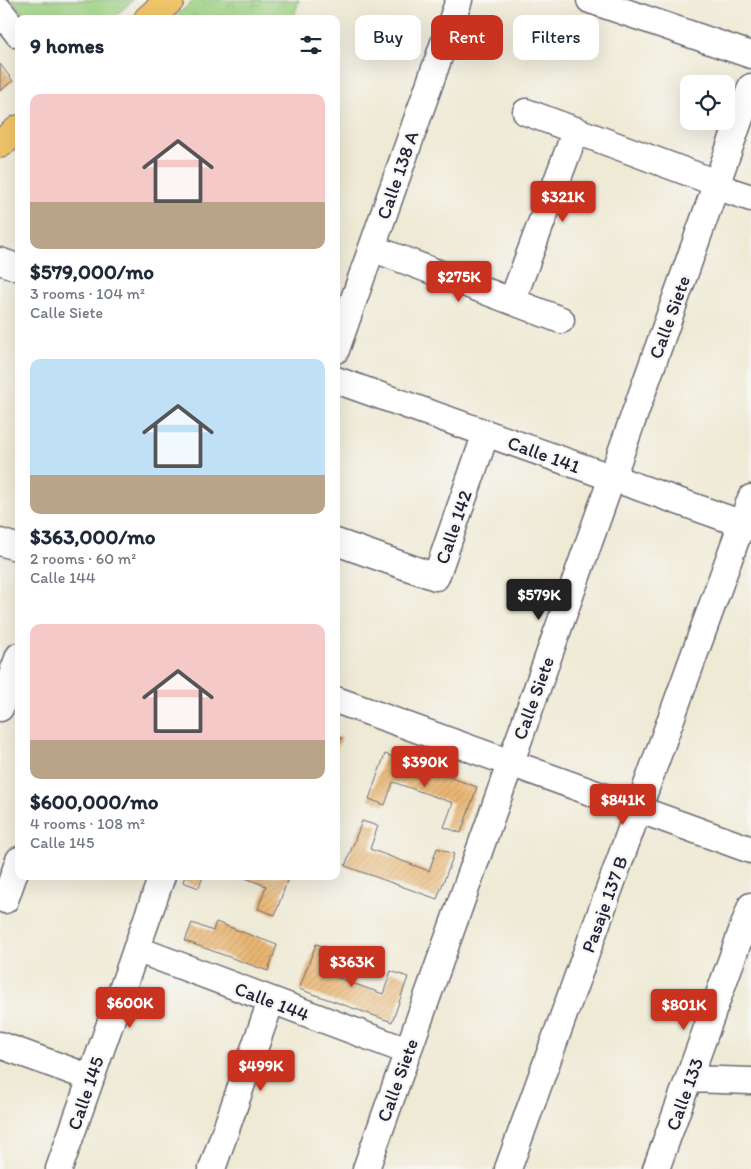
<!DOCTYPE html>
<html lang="en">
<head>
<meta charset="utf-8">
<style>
	body { margin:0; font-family:Itim,sans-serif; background:#f6f6f7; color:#1f2937; height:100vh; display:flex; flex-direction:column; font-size:19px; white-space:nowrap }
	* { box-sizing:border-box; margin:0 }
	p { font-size:16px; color:#747a83 }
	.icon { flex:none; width:28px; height:28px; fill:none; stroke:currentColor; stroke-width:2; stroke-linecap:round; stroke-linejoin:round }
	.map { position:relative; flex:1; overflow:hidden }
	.sheet { position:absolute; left:15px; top:15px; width:325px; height:865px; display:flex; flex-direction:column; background:#fff; border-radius:10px; box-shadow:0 5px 20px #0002 }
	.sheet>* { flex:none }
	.banner { position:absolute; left:355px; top:15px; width:320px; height:45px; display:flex; gap:10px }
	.fabs { position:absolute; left:680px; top:75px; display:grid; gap:10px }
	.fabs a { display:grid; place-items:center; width:55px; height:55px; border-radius:10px; background:#fff; box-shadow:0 5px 20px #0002; font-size:25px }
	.price { position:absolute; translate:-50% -42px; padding:0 11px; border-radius:5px; background:#c8321e; color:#fff; font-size:16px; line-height:32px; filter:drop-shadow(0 1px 2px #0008) }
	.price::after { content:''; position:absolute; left:50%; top:30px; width:15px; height:11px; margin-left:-8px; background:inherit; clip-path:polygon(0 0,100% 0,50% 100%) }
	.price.on { background:#222; color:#fff }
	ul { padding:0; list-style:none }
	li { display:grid; align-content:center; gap:10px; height:265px; padding:0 15px }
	li span { display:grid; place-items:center; height:155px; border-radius:10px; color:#555 }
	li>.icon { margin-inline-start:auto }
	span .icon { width:90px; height:90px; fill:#fffc; stroke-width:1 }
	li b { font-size:21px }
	h2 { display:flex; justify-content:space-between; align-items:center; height:60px; padding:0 15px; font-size:21px }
	.tag { padding:0 18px; border-radius:10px; background:#fff; box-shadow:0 5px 20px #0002; font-size:18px; line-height:45px }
	.tag.on { background:#c8321e; color:#fff }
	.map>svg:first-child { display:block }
</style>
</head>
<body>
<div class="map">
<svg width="751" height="1169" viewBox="0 0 751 1169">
	<defs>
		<pattern id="park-crowns" width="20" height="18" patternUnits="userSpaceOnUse" patternTransform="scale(1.25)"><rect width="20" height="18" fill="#9dd182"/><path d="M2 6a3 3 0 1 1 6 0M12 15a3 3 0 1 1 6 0" fill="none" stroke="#87b371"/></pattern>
		<pattern id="building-hatch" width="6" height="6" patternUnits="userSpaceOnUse" patternTransform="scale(1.25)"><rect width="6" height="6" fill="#e9b571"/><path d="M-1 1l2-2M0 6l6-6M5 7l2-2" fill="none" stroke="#c89b63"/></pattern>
	</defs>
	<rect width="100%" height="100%" fill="#f6f6f2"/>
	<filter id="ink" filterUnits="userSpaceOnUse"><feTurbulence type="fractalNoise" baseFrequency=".02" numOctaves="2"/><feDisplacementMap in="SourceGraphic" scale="10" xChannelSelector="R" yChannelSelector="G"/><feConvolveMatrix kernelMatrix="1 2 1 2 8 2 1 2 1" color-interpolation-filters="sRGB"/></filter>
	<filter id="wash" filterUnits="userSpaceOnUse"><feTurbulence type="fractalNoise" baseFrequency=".0096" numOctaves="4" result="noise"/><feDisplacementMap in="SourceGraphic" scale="20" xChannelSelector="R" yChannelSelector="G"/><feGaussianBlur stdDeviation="1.12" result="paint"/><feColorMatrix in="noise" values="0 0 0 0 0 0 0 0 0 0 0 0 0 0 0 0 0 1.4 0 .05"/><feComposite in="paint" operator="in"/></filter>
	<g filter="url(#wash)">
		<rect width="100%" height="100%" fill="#efead5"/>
		<path fill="#9dd182" stroke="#607a5e" d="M12 0H133L112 19H27Z"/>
		<path fill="url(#park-crowns)" stroke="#607a5e" d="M195 0H299L293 19H172Z"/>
		<g id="blocks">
			<path fill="url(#building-hatch)" d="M0 64 13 81 0 91Z
				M336 736 342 738 336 753Z
				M385 754 477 787 461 833 444 827 453 803 393 782 385 805 369 799Z
				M362 821 378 826 370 849 429 871 437 848 454 854 437 899 345 866Z
				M185 876H203L199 888 183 882Z
				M240 876H289L275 915 258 909 266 886Z
				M216 922 277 945 268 971 185 941 192 923 213 931Z
				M316 944 332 949 324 973 383 994 391 971 408 977 392 1022 299 989Z"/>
		</g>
	</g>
	<g filter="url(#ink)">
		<use href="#blocks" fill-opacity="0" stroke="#6a6871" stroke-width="1"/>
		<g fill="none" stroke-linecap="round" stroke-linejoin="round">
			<g stroke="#6a6871" stroke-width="29">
				<path id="minor" d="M590 0 751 55
					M0 11 19 35
					M526 112 703 178 730 191 751 198
					M372 248 561 320
					M0 261 19 268
					M512 301 576 130
					M336 350 459 0
					M336 380 751 527
					M0 542 19 548
					M336 542 436 577 486 433
					M336 700 751 850
					M0 708 19 656
					M5 900 19 860
					M136 949 407 1051
					M0 1045 91 1078
					M689 1079 751 1081
					M59 1169 162 876
					M212 1169 271 1001
					M366 1169 751 87
					M508 1169 751 498
					M656 1169 751 906"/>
			</g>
			<g stroke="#6a6871" stroke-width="30">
				<path id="major" d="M148 19 170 0
					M0 144 19 129"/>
			</g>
			<use href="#minor" stroke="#fff" stroke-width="26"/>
			<use href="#major" stroke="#f0c469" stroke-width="28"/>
		</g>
	</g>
	<g text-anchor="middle" stroke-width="4.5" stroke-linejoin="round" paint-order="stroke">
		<g font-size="19" fill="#22223b" stroke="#f6f6f2">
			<text transform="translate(397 175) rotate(-71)" y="7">Calle 138 A</text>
			<text transform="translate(669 317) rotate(-70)" y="7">Calle Siete</text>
			<text transform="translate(544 454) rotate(20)" y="7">Calle 141</text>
			<text transform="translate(453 527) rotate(-71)" y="7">Calle 142</text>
			<text transform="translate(533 698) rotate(-70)" y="7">Calle Siete</text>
			<text transform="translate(604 904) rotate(-70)" y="7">Pasaje 137 B</text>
			<text transform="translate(272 1001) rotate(21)" y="7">Calle 144</text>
			<text transform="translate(397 1080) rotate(-70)" y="7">Calle Siete</text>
			<text transform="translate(85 1093) rotate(-71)" y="7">Calle 145</text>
			<text transform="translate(684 1094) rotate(-70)" y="7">Calle 133</text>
		</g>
	</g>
</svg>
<div class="fabs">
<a><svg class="icon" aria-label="locate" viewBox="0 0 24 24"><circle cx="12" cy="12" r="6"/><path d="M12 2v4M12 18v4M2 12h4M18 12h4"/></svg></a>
</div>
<b class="price" style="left:563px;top:223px">$321K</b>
<b class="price" style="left:459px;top:303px">$275K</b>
<b class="price on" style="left:539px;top:621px">$579K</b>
<b class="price" style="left:425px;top:788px">$390K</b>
<b class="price" style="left:623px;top:826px">$841K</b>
<b class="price" style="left:352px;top:988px">$363K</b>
<b class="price" style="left:130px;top:1029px">$600K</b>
<b class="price" style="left:684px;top:1031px">$801K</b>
<b class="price" style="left:261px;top:1092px">$499K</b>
<div class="banner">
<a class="tag">Buy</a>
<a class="tag on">Rent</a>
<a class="tag">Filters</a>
</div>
<section class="sheet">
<h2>9 homes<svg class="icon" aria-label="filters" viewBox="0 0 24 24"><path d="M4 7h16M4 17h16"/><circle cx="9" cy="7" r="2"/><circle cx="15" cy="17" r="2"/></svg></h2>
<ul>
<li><span style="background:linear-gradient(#f6c9c9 70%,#b9a48a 0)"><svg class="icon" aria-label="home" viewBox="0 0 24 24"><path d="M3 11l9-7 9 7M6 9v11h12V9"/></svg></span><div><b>$579,000/mo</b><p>3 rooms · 104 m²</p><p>Calle Siete</p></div></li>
<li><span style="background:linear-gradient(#bfe0f5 75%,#b9a48a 0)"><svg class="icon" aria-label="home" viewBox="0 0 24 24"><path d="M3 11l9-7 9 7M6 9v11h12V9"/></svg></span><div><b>$363,000/mo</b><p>2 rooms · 60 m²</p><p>Calle 144</p></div></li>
<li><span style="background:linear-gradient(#f6c9c9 75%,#b9a48a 0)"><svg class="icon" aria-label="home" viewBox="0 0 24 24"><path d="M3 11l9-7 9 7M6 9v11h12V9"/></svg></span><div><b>$600,000/mo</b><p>4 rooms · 108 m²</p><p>Calle 145</p></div></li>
</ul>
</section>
</div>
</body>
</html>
